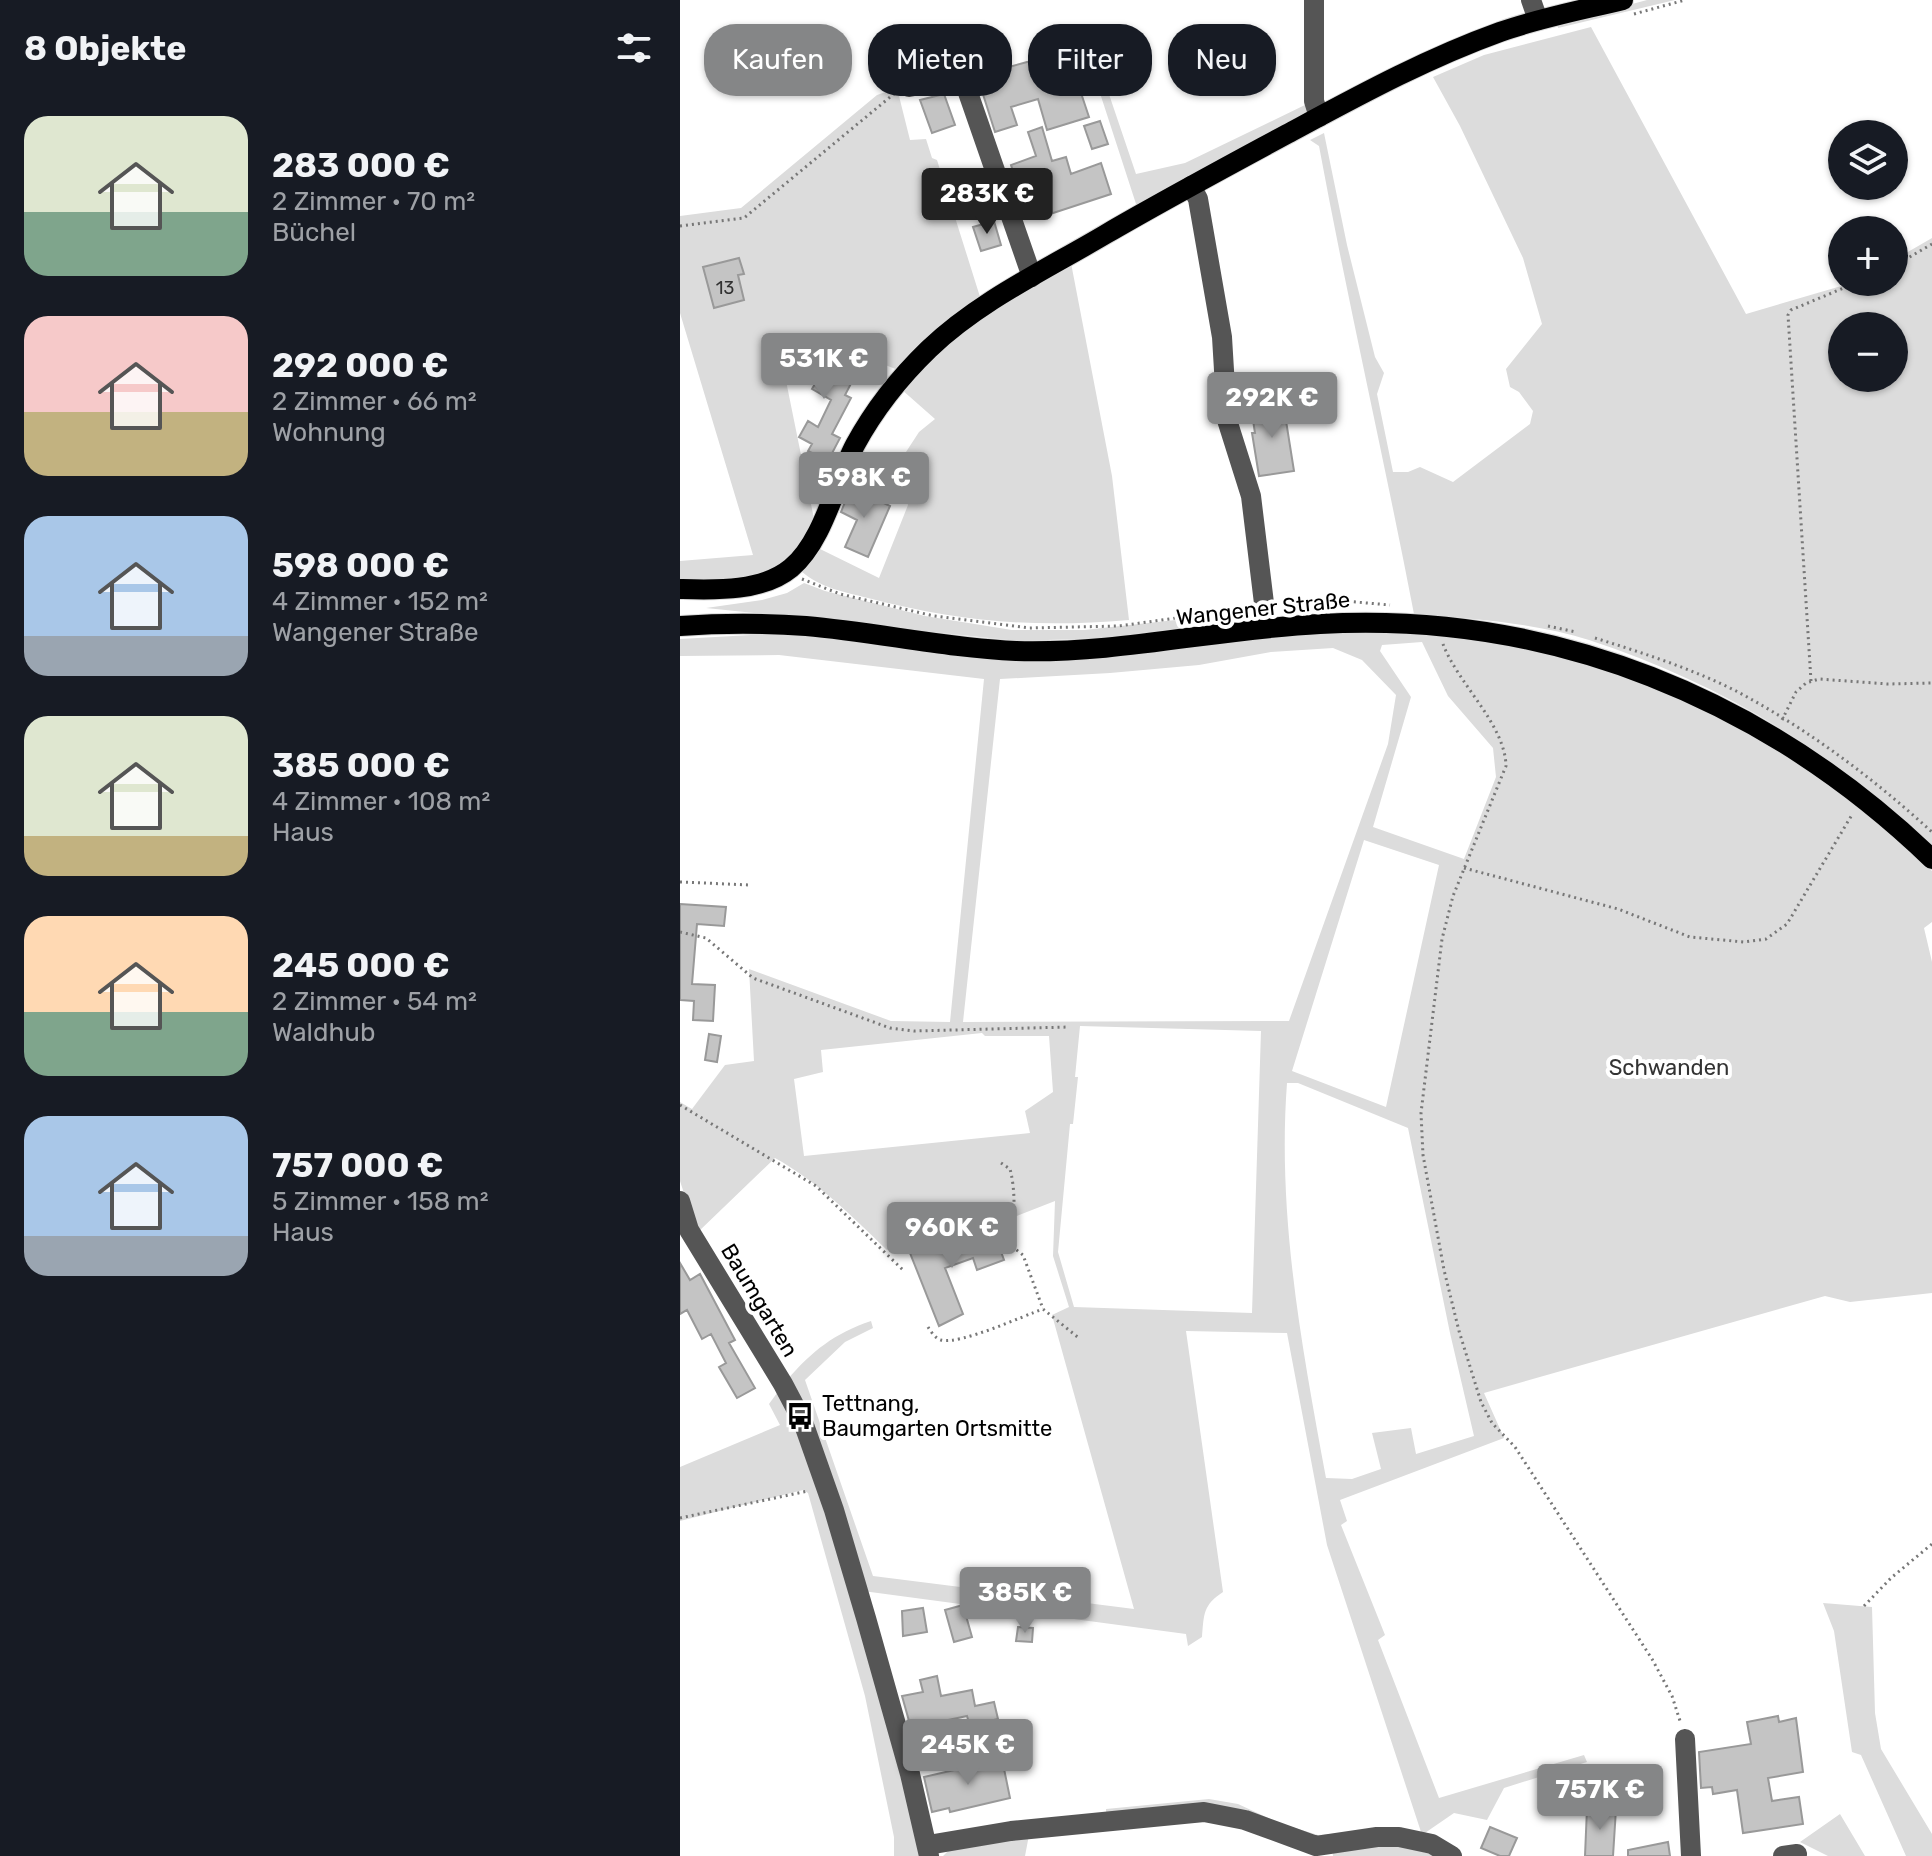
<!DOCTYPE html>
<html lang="de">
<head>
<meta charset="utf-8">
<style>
	body { margin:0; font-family:Rubik,sans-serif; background:#242831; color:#f1f3f6; height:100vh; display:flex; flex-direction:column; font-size:30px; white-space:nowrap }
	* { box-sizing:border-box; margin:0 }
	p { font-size:26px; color:#9ea1a6 }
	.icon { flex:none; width:44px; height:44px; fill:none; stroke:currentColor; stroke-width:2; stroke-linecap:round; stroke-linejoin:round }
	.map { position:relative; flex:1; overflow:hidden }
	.sheet { display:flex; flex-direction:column; background:#171b24; width:680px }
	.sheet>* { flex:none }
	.guide { position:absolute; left:24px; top:24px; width:760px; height:72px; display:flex; gap:16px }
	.controls { position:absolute; left:1148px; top:120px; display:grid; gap:16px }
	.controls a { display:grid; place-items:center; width:80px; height:80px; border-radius:50%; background:#171b24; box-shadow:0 2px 6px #0004; font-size:40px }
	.price { position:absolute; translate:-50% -68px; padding:0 18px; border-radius:8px; background:#858687; color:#fff; font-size:26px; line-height:52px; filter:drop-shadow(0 2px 4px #0008) }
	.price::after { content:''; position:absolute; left:50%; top:48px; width:24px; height:18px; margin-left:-12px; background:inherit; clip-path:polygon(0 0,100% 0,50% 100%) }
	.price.current { background:#222; color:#fff }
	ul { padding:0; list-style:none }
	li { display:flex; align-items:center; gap:24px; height:200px; padding:0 24px }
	li span { display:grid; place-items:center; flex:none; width:224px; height:160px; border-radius:24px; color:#555 }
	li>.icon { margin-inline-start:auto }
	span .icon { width:96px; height:96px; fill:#fffc; stroke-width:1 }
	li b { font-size:34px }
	h2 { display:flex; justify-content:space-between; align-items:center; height:96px; padding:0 24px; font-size:34px }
	.tag { padding:0 28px; border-radius:32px; background:#171b24; box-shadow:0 2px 6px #0004; font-size:28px; line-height:72px }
	.tag.current { background:#858687; color:#fff }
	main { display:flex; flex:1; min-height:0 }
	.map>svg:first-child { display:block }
</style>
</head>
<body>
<main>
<section class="sheet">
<h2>8 Objekte<svg class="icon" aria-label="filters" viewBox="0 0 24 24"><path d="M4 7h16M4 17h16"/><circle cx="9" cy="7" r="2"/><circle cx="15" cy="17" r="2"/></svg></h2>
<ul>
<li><span style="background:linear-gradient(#dfe7d0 60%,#7fa58c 0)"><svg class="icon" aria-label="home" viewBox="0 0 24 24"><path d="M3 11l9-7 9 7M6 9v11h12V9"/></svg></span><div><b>283 000 €</b><p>2 Zimmer · 70 m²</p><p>Büchel</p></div></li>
<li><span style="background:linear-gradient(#f6c9c9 60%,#c2b280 0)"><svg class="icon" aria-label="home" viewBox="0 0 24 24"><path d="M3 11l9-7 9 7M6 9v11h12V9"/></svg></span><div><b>292 000 €</b><p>2 Zimmer · 66 m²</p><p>Wohnung</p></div></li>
<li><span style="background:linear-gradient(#a9c7e8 75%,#9aa5b1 0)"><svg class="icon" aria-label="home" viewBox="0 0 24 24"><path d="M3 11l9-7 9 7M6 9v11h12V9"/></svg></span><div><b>598 000 €</b><p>4 Zimmer · 152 m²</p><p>Wangener Straße</p></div></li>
<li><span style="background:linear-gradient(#dfe7d0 75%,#c2b280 0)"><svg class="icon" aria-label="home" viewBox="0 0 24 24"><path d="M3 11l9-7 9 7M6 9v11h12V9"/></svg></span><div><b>385 000 €</b><p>4 Zimmer · 108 m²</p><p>Haus</p></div></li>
<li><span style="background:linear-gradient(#ffd9b3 60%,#7fa58c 0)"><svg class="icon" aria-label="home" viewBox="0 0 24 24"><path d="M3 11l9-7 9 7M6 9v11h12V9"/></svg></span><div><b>245 000 €</b><p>2 Zimmer · 54 m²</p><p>Waldhub</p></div></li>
<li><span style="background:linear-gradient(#a9c7e8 75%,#9aa5b1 0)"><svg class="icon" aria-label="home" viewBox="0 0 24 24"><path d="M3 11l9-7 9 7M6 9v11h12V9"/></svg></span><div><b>757 000 €</b><p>5 Zimmer · 158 m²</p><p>Haus</p></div></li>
</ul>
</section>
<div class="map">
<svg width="1252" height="1856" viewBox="0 0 1252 1856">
	<rect width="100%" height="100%" fill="#fff"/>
	<path fill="#dcdcdc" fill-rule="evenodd" d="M967 0H995L878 28V24Z
		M911 27 1066 314 1175 282H1214V260L1252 238V846C1215 814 1179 780 1138 753 1068 705 990 666 909 640 856 623 789 618 734 614 704 458 668 303 639 146L630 140 644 133 667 245 695 357 704 373 697 394 713 472H728L740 467 773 482 850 424 853 411 839 392 830 387 826 369 862 324 843 258 780 126 753 77 804 55ZM1162 326H1214V378H1162Z
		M412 44 456 174 505 163 627 104 636 110 457 207 405 47Z
		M217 88 230 140 246 139 252 158 257 160 301 300 218 370 127 334 103 366 134 519C109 582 58 579 0 581V561L73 555 0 313V216L61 208 197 95Z
		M391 263 432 476 449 620C354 628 280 622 188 598 165 592 140 588 121 571L136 547 199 578 228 505 223 488 226 452 239 432 255 419 221 389 256 353 314 308Z
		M124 583 145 591 245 616 332 630H404L578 611 579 618 423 638 339 641 26 608 82 600 107 593Z
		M654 631C734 633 812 637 889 658 1025 694 1153 772 1252 871V922L1244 928 1252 962V1293L1170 1302 1145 1296 804 1393 824 1438 660 1500 667 1521 661 1525 705 1635 698 1640 759 1798 904 1755 907 1762 824 1788 807 1820 774 1813 742 1835 647 1545 607 1333 506 1331 543 1592C523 1605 524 1614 522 1637L508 1646 506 1634 183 1591 107 1380C132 1351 155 1333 191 1321L193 1328 165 1342 125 1380 193 1576 454 1609 372 1315 389 1307 373 1256 375 1201 319 1223 308 1208 267 1226 232 1233 207 1250C172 1216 138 1182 95 1158L17 1233 0 1181V1102L12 1109 45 1065 74 1061 69 969 211 1021 270 1022 304 679 99 655 0 656V639L88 634 141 637 290 655ZM742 642 768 696 813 748 816 777 784 859 693 827 731 697 700 651 702 645ZM653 648 682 660 716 695 708 744 609 1021 283 1022 320 679 430 673 519 665 591 652ZM684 840 759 865 706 1107 612 1071ZM400 1026 581 1031 572 1313 394 1307 378 1252 390 1124H393L398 1077H395ZM302 1033 305 1036H369L373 1092 345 1111 350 1133 124 1156 114 1079 143 1072 141 1050ZM607 1083H618L728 1128 770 1333 794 1436 736 1454 731 1428 692 1433 701 1469 672 1479 646 1478C622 1348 597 1216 607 1083Z
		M97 1393 109 1403 140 1483 243 1856H214V1837L185 1696 128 1493 123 1490 0 1521V1467L100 1425 89 1404Z
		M1143 1603 1192 1607 1195 1713 1201 1749 1252 1834V1856H1226L1181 1755 1172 1752 1154 1631Z
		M529 1799 558 1804 599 1823 638 1835 706 1830 638 1839 571 1816 426 1813V1809Z
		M1160 1814 1185 1856H1148L1120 1842Z
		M349 1835 345 1856H263L269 1850Z
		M722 1844 762 1856H653L652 1850Z"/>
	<path fill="#c4c4c4" stroke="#999" stroke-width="2" d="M388 57 393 79 396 78 409 117 367 130 358 99 331 107 337 125 315 132 301 88 311 85 307 73 347 62Z
		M264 94 275 125 252 133 240 100Z
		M420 121 428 144 412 149 404 126Z
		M362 127 372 161 386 157 391 174 421 163 431 194 358 218 347 186 339 189 331 165 356 156 348 132Z
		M294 172 303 200 277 208 268 181Z
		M314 221 321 245 301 251 293 227Z
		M59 258 64 274 58 275 64 300 34 308 23 267Z
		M124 349 174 378 165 395 171 398 152 434 160 438 148 461 128 451 132 444 119 437 128 421 138 427 151 400 132 389 135 384 111 371Z
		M603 402 614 471 579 476 572 433H575L571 407Z
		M171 487 210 506 188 557 165 547 177 520 161 512Z
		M0 904 46 907 44 926 17 924 12 984 35 985 33 1021 13 1020 14 1001 0 1000Z
		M29 1034 41 1036 37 1062 25 1060Z
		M313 1230 324 1260 297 1270 293 1258 265 1268 283 1314 259 1326 230 1253 270 1237 273 1245Z
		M0 1263 10 1280 20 1274 55 1340 49 1343 75 1388 57 1398 39 1367 46 1363 31 1334 22 1339 7 1310 0 1314Z
		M283 1605 292 1637 274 1642 265 1610Z
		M243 1608 247 1632 223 1636 222 1611Z
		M338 1627 353 1628 352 1642 336 1641Z
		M257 1676 261 1696 292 1690 295 1706 314 1702 318 1719 305 1722 308 1732 296 1734 293 1722 289 1723 287 1716 231 1728 222 1696 243 1692 240 1680Z
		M1098 1716 1099 1722 1116 1718 1123 1772 1088 1778 1092 1801 1119 1797 1123 1824 1063 1833 1057 1790 1033 1794 1032 1787 1021 1788 1019 1752 1071 1744 1067 1722Z
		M322 1759 330 1798 270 1812 269 1808 252 1812 244 1777Z
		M907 1808 936 1809 933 1856H905Z
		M810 1827 837 1838 829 1856H820L801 1848Z
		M988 1842 990 1856H948V1850Z"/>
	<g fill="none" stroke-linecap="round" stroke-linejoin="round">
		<g stroke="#dbdbdb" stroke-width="22">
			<path id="major" d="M0 589C35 590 82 592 111 568 143 542 156 481 175 445 194 410 220 377 249 349 299 301 367 269 426 234 486 199 546 167 607 134 676 97 745 59 820 32 859 18 902 10 943 0
				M0 626C42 623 84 623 126 626 196 632 266 648 336 651 439 654 538 629 640 624 872 611 1086 699 1252 859"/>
		</g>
		<path stroke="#777" stroke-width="3" stroke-dasharray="2 4" stroke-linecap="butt" d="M954 14 1005 0
			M0 226 64 218 215 93
			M1214 266 1252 244
			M122 579 160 594 254 616 349 628 439 626 567 608
			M602 605 664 601 710 605
			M868 626 896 632
			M915 638C963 653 1013 669 1058 692 1129 730 1193 778 1252 832
			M763 644C778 684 825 724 826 766L773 896 762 939 741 1113 743 1155 764 1270 779 1331 801 1402 812 1423 835 1447 972 1659 992 1696 1001 1724
			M1131 681 1108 315 1111 310 1178 282
			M1102 720 1116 692 1126 683 1139 679 1208 684 1252 683
			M784 868 938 909 1010 937 1064 942 1086 939 1107 924 1173 813
			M0 882 70 885
			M0 932 26 938 73 978 210 1028 234 1031 389 1027
			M0 1105 136 1186 223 1270
			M321 1163 330 1169C336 1192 335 1221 329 1244L343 1255 363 1309 400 1339
			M248 1327C251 1332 255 1338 261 1340 280 1345 343 1316 363 1309
			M0 1518 128 1491
			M1184 1606 1211 1578 1252 1544"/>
		<path stroke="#555" stroke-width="20" d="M634 0V101L639 117
			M851 0 858 20
			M229 87 266 80H281L285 84 352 277
			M511 186 518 199 542 337 547 420 571 496 587 628
			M0 1201 9 1230 103 1384 123 1422 154 1510 186 1618 230 1774 249 1856
			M1005 1739 1011 1856
			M248 1845 331 1831 524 1812 565 1820 636 1846 697 1837H719L752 1844 772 1856
			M1103 1856 1117 1854"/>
		<use href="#major" stroke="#000" stroke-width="20"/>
	</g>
	<defs>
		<g id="bus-bare" transform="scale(2.16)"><path d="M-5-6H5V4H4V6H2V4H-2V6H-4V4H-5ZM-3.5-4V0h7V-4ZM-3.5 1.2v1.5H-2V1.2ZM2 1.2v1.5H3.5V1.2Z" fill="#000" stroke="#fff" stroke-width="2.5" paint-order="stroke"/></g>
	</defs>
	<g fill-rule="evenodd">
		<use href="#bus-bare" x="120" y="1416"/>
	</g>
	<g text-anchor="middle" stroke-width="8" stroke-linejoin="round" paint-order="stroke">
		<g font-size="18" fill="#313131">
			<text x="45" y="294">13</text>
		</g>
		<g font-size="22" fill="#000" stroke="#fff">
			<text transform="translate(583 608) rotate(-6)" y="8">Wangener Straße</text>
			<text transform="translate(80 1300) rotate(59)" y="8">Baumgarten</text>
		</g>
		<g font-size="22" fill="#333" stroke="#fff">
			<text x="989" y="1075">Schwanden</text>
		</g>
		<g font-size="22" fill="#000" stroke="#fff" text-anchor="start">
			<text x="142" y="1411">Tettnang,<tspan x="142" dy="25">Baumgarten Ortsmitte</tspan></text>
		</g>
	</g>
</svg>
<div class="controls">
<a><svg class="icon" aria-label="layers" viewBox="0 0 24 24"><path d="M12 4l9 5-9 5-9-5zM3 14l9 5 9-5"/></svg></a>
<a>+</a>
<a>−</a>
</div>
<b class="price current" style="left:307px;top:236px">283K €</b>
<b class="price" style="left:144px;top:401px">531K €</b>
<b class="price" style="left:592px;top:440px">292K €</b>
<b class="price" style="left:184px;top:520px">598K €</b>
<b class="price" style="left:272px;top:1270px">960K €</b>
<b class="price" style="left:345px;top:1635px">385K €</b>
<b class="price" style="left:288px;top:1787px">245K €</b>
<b class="price" style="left:920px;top:1832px">757K €</b>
<div class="guide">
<a class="tag current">Kaufen</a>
<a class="tag">Mieten</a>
<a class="tag">Filter</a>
<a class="tag">Neu</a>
</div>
</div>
</main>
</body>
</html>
